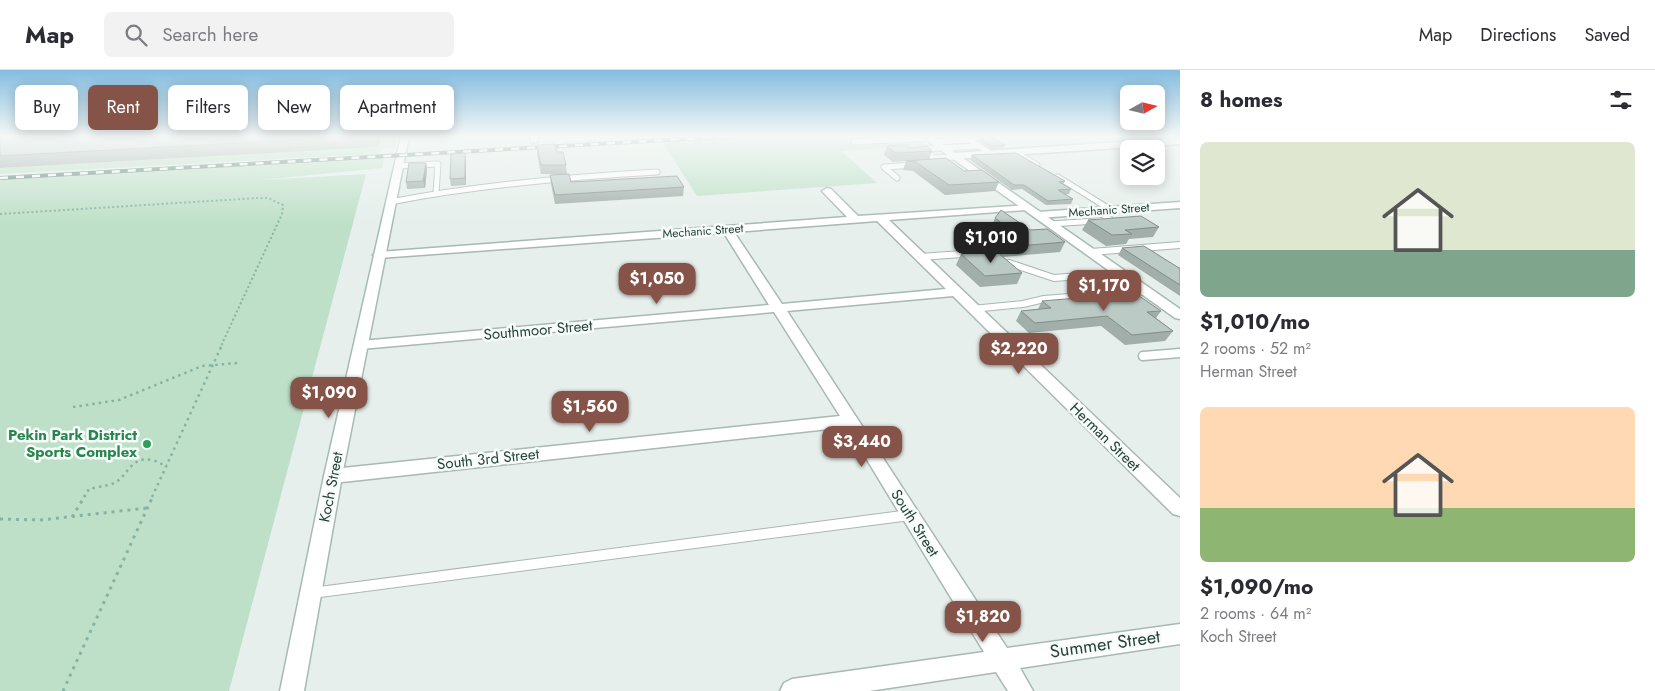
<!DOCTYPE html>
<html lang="en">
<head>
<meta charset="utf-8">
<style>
	body { margin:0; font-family:Jost,sans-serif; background:#f2f2f3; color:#2b2b33; height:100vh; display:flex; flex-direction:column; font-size:19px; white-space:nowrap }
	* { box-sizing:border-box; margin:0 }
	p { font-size:16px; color:#7c7c81 }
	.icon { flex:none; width:28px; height:28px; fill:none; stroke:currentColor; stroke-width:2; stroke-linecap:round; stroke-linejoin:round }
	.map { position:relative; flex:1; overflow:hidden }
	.side { display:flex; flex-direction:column; background:#fff; width:475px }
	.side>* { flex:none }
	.guide { position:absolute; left:15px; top:15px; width:475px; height:45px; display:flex; gap:10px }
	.needle { width:32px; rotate:82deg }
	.tools { position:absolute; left:1120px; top:15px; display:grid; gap:10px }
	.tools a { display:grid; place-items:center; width:45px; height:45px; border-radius:8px; background:#fff; box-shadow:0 2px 12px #0003; font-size:25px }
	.price { position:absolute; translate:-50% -42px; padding:0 11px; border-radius:10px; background:#855347; color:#fff; font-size:16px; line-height:32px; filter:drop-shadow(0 1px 2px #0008) }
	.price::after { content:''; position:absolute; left:50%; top:30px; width:15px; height:11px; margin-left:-8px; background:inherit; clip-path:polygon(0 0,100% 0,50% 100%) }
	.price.active { background:#222; color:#fff }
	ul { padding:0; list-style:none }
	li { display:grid; align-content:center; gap:10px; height:265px; padding:0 20px }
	li span { display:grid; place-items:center; height:155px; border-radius:8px; color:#555 }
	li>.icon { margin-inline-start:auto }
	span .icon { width:90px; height:90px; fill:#fffc; stroke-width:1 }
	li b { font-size:21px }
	h2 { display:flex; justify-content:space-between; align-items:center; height:60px; padding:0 20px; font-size:21px }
	.pill { padding:0 18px; border-radius:8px; background:#fff; box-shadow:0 2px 12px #0003; font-size:18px; line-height:45px }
	.pill.active { background:#855347; color:#fff }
	header { display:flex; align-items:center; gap:30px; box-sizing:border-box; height:70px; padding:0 25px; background:#fff; border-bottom:1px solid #e1e1e2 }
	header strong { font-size:24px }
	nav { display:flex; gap:28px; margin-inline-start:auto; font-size:18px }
	.search { width:350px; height:45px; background:#f2f2f3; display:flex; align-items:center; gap:12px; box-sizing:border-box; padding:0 18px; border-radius:8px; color:#7c7c81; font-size:19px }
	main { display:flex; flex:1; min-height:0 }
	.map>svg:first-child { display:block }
</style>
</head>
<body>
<header>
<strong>Map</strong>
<div class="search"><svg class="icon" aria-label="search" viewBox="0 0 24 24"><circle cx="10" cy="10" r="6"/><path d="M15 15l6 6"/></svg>Search here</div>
<nav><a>Map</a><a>Directions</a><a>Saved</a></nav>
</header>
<main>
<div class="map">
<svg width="1180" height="621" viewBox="0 0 1180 621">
	<rect width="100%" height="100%" fill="#e6efeb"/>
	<path fill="#bfe0c8" d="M750 66H913L926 75 841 81 877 113 697 126 662 71Z
		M397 69 395 77 382 78 379 83 372 84 0 104V98L378 77 380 70Z
		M380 87 384 88 382 98 260 110 366 104 229 621H0V109Z"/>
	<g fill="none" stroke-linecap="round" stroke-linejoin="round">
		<g stroke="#a8b8b2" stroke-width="7">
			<path id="lane-far3" d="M597 66 598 69
				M854 72 927 68
				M934 72 970 70 990 83
				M1015 82 1037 95
				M954 87 934 88 923 79 979 76
				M398 96 438 94 436 123
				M1058 107 1111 140
				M897 108 884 97 915 95
				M390 132C478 115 567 107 657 102
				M1050 154 1111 150 1097 141"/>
		</g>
		<g stroke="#a8b8b2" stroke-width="8">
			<path id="lane-far2" d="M1091 182 1180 175
				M920 187 976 183
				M1009 193 1054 208 1120 203
				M972 239 1023 234 1044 229 1145 221"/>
		</g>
		<g stroke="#a8b8b2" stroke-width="11">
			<path id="lane-far1" d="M1143 286 1180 283"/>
		</g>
		<g stroke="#a8b8b2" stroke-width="12">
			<path id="lane" d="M312 523 910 445"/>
		</g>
		<g stroke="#a8b8b2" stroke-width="3">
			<path id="street" d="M530 66H538V71L531 73Z
				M1180 68V74L953 89 948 86 953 83Z
				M827 118 831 119 858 146 1030 135 1031 137 1026 140 889 150 1180 428V446L1173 444 953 226 787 241 1007 578 1180 554V574L1020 598 1033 621H1008L996 602 869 621H780L784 613 792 609 984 582 847 357 333 413 327 411 324 406 327 401 333 399 840 346 774 242 361 279 356 278 354 275 356 272 361 271 769 235 724 163 379 188 373 185 379 182 847 147 822 121ZM877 151 946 219 782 234 734 162Z
				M1180 132V138L1038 148 1033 145 1038 142Z"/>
		</g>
		<g stroke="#a4bbb3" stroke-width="3">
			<path id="secondary" d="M401 66H409L342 406 304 621H280L324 406Z
				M921 66H931L1180 239V249L1175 248Z"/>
		</g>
		<path stroke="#86b3a5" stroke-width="2" stroke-dasharray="2 2.5" stroke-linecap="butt" d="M0 144 258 128H268L283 135 282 144 221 276"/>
		<path stroke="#86b3a5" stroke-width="2.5" stroke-dasharray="2.5 4" stroke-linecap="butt" d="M73 337 119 330 202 296 238 293
			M84 427 89 419C97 417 109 416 116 412 128 405 131 386 152 390 158 391 160 395 167 395
			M152 427 222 275"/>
		<path stroke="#86b3a5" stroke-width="3" stroke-dasharray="3 5" stroke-linecap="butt" d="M72 447 85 426
			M0 449 41 450 147 438
			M63 621 153 426"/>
		<use href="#lane-far3" stroke="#fff" stroke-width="5"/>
		<use href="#lane-far2" stroke="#fff" stroke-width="6"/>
		<use href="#lane-far1" stroke="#fff" stroke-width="8"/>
		<use href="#lane" stroke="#fff" stroke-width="10"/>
		<use href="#street" fill="#fff" fill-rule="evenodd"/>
		<use href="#secondary" fill="#fff" fill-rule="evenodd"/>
		<g stroke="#5f7d75" stroke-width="4">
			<path id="rail" d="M0 108 738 66"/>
		</g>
		<use href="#rail" stroke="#f7fbf9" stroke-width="2.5" stroke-dasharray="8" stroke-linecap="butt"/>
	</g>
	<path fill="#a1aea9" d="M0 66H381L378 77 0 98Z
		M980 68 1005 75 1003 78 991 79 979 71Z
		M537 75 557 82 566 95 567 104 571 112 684 117 683 126 555 134 551 114 550 105 565 104H541L537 84Z
		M887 76 909 78 932 81 929 89 964 101 999 112 995 121 945 125 913 101 903 100 906 91 893 92 884 85Z
		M972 85 1065 111 1063 114 1071 119 1069 124H1065L1073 129 1071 134 1046 135 1022 119 1012 120 970 90Z
		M466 90V115L451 116 450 109Z
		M426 93 427 99 425 118 407 119 406 112Z
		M995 148 1065 172 1060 182 1003 187 1022 203 1017 214 980 217 956 195 961 184 984 182 974 174 978 164 997 163 991 158Z
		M1088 150 1159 157 1153 167 1129 169 1126 174 1106 176 1082 160Z
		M1122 178 1180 198V226L1118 185Z
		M1042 231 1161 241 1156 248 1173 261 1165 271 1125 275 1101 256 1029 263 1016 251 1021 241 1038 239Z"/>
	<path fill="#838d89" d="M376 66H381L378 77Z
		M465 83 466 90V115L465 108Z
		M426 93 427 99 425 118 423 111Z"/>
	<path fill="#bbcac4" stroke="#838d89" d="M0 66H366L0 86Z
		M992 67 1005 75 992 76 980 68Z
		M555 74 557 82H563L566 95H541L537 75Z
		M907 75 909 78 927 76 932 81 896 83 887 76Z
		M465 83V108L450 109 451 84Z
		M1016 83 1065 111 1059 112 1071 119 1058 120 1073 129 1048 131 1024 115H1014L972 85Z
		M946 88 964 101 982 100 999 112 949 115 916 92 906 91Z
		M409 93H426L423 111 406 112Z
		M569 104 571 112 677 106 684 117 555 125 550 105Z
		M1001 140 1030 160 1047 159 1065 172 995 178 978 164 1013 162 995 148Z
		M1141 146 1159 157 1125 160 1132 164 1112 165 1088 150Z
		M1144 176 1179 198H1180V215L1122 178Z
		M996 181 1022 203 985 206 961 184Z
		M1135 223 1161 241 1147 242 1173 261 1132 265 1107 246 1035 253 1021 241 1051 238 1042 231Z"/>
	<linearGradient id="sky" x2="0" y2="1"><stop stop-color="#84bce0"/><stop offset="0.43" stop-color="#f4f8f6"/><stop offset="1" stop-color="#f4f8f6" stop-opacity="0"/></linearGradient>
	<rect width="1180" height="153" fill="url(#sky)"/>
	<circle fill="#2e9e5b" stroke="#f7fbf9" stroke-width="2" cx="147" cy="374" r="5"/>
	<g text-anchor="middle" stroke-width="5" stroke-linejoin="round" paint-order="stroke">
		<g font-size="12" fill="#24423a" stroke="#f7fbf9">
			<text transform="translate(1109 140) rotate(-4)" y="4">Mechanic Street</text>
			<text transform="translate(703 161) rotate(-4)" y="4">Mechanic Street</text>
		</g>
		<g font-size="15" fill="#24423a" stroke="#f7fbf9">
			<text transform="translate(538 260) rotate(-5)" y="5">Southmoor Street</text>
			<text transform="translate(1105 367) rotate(44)" y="5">Herman Street</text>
			<text transform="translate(488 389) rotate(-6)" y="5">South 3rd Street</text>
			<text transform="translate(331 417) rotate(-79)" y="5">Koch Street</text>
			<text transform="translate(915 453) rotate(58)" y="5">South Street</text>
		</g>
		<g font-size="15" font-weight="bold" fill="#27864d" stroke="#f7fbf9" text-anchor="end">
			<text x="137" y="370">Pekin Park District<tspan x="137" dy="17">Sports Complex</tspan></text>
		</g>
		<g font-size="18" fill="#24423a" stroke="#f7fbf9">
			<text transform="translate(1105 574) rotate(-8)" y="6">Summer Street</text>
		</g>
	</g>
</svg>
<div class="tools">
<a><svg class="needle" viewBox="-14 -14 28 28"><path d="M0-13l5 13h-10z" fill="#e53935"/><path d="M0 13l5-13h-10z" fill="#7c7c81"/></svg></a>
<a><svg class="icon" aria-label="layers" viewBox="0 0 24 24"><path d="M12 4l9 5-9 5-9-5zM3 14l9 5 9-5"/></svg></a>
</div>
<b class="price active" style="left:991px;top:194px">$1,010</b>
<b class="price" style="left:657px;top:235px">$1,050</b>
<b class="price" style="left:1104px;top:242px">$1,170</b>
<b class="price" style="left:1019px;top:305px">$2,220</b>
<b class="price" style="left:329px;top:349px">$1,090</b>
<b class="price" style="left:590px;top:363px">$1,560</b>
<b class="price" style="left:862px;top:398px">$3,440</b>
<b class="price" style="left:983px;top:573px">$1,820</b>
<div class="guide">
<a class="pill">Buy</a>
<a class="pill active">Rent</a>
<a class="pill">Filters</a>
<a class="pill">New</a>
<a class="pill">Apartment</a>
</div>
</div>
<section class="side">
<h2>8 homes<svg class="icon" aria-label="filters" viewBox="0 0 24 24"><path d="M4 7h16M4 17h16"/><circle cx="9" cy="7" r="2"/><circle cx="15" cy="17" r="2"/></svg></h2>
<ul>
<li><span style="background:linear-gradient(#dfe7d0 70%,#7fa58c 0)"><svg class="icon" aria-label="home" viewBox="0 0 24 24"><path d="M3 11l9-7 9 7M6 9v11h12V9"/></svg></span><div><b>$1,010/mo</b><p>2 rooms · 52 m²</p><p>Herman Street</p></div></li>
<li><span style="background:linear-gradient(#ffd9b3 65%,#8fb573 0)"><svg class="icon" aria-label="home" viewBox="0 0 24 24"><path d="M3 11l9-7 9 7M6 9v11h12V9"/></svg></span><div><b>$1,090/mo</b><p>2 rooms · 64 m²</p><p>Koch Street</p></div></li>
</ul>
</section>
</main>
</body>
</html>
